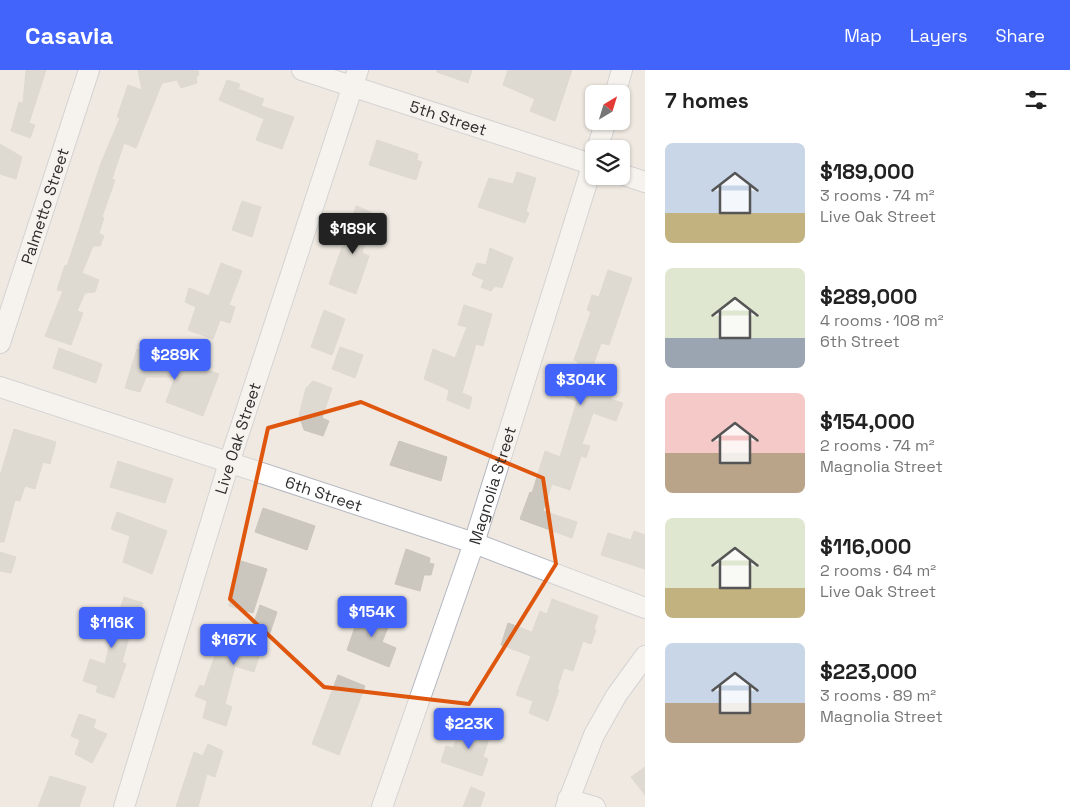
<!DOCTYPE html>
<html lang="en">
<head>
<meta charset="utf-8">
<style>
	body { margin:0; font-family:"Space Grotesk",sans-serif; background:#f2f2f2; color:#222; height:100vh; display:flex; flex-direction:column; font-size:19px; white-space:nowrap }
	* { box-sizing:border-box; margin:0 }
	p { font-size:16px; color:#767676 }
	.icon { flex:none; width:28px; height:28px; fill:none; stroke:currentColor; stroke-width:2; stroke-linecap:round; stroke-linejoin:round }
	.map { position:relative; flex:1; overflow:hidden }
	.panel { display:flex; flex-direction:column; background:#fff; width:425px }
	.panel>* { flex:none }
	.needle { width:32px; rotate:38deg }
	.buttons { position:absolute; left:585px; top:15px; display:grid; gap:10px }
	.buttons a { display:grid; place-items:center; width:45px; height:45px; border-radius:8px; background:#fff; box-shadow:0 1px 4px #0004; font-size:25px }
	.price { position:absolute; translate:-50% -42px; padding:0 11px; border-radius:5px; background:#4264fb; color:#fff; font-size:16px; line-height:32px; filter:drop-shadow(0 1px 2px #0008) }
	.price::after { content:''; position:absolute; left:50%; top:30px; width:15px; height:11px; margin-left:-8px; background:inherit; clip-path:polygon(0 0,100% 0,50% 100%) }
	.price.on { background:#222; color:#fff }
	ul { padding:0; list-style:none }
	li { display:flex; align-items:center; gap:15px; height:125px; padding:0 20px }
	li span { display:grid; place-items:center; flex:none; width:140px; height:100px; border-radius:8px; color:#555 }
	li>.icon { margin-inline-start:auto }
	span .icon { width:60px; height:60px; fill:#fffc; stroke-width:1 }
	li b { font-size:21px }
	h2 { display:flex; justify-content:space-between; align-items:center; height:60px; padding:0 20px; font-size:21px }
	header { display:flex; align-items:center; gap:30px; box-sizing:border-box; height:70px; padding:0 25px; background:#4264fb; color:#fff }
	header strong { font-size:24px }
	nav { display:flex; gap:28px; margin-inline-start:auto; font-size:18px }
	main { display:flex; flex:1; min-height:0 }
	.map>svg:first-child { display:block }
</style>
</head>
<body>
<header>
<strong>Casavia</strong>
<nav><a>Map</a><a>Layers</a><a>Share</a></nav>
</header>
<main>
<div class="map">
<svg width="645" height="737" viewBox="0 0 645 737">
	<rect width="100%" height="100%" fill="#efe9e1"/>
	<path fill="#cbc7bf" stroke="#cbc5ba" d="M26 0H46L29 53 35 55 30 68 11 61 19 32 23 33Z
		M138 0H198L199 5 196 6 197 13 181 18 177 10 162 13 136 78 124 73 112 109 115 110 102 147 104 148 99 163 104 166 100 176H93L82 203 99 210 95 222 85 223 77 241 83 243 71 275 45 266 63 221 57 220 65 195 67 196 101 93 120 48 117 47 128 15 142 20Z
		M437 0H472L468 13 437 2Z
		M508 0H572L555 51 530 41 535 29 503 15Z
		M227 10 240 14 238 19 264 29 261 36 294 47 282 79 256 70 264 49 219 30Z
		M377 70 418 84 417 90 422 92 416 110 369 95Z
		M0 74 22 87 16 109 0 104Z
		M517 102 536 108 526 141 529 143 525 153 478 137 489 108 513 114Z
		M242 131 261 137 252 167 232 160Z
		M356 136 371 142 365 160 368 163 362 183 369 186 356 224 329 214 342 177H344Z
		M490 178 513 188 502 218 495 216 491 221 481 217 484 210 472 205 477 193 486 195Z
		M221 193 242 201 229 235 235 237 230 253 220 250 213 269 188 260 196 237 185 232 189 218 209 226Z
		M608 200 632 208 609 275 601 273 589 307 607 313 605 323 611 326 610 329 623 333 616 351 593 343 582 374 590 376 586 388 581 386 570 420 552 414 543 441 577 452 572 468 520 449 530 422 532 423 545 381 560 387 577 331 565 327 578 292 574 290 591 242 587 240 592 225 599 227Z
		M464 235 492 244 483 276 476 274 462 323 472 327 469 339 447 330 449 320 424 309 433 279 455 288 467 257 458 255Z
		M324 240 345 249 332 285 311 277Z
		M340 277 363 285 355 308 332 299Z
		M59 278 102 294 96 313 53 298Z
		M137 279 180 293 181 291 219 304 203 346 166 332 175 307H146L140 322 125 318Z
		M313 311 332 318 322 348 329 351 323 366 304 360 299 345 306 318Z
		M14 359 56 372 50 394 43 392 35 419 25 416 20 431 15 430 4 472H0V406Z
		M399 371 447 387 441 411 390 395Z
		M118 391 173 409 165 433 110 417Z
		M263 438 315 456 307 480 255 462Z
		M117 442 167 461 152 504 123 492 130 466 111 459Z
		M634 461 645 465V499L601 485 608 463 631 470Z
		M406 479 430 488 429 493 434 494 431 505H424L420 521 395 514Z
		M0 482 16 487 11 503 0 501Z
		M241 491 267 499 253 543 229 536Z
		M124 527 143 533 137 547 135 546 122 592 126 594 114 628 96 622 98 616 83 611 90 589 105 594 111 569 81 555 84 547 114 558Z
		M552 529 598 546 594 559 596 560 591 574 583 571 573 601 564 598 557 619 559 620 548 651 529 643 533 631 516 625 531 586 501 575 508 553 532 562 540 541 547 544Z
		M260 535 277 542 270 563 267 562 254 602 235 596 225 634 232 637 226 656 203 648 207 631 195 626 200 615 204 617 219 574 228 577 232 565 248 570Z
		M362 537 391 550 382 572 396 578 389 597 347 580Z
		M338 605 365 616 339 685 312 674Z
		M79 644 96 650 93 658 107 664 92 693 75 684 80 670 71 666Z
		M463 652 491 662 483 687 488 689 482 706 441 692 446 676 453 678Z
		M208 674 223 681 215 707 207 704 198 737H176L194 682 203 686Z
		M645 697V725L631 707Z
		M50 706 86 717 79 737H38Z
		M471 717 485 723 480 737H463Z"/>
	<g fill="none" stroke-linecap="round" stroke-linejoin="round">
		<g stroke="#b4b7c1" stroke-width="22">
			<g id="minor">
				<path id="s1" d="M302 0 594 95"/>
				<path d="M615 24 622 0"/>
				<path d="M597 79 606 51"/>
				<path d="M621 104 645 112"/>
				<path id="s2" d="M0 273 89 0"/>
				<path id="s3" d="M0 317 474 473 645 538"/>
				<path d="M568 729 595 737"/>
				<path id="s4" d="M124 737 229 393 358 0"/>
				<path id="s5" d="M382 737 474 473 594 90"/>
				<path d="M566 737 594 665 616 626 645 586"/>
			</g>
		</g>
		<use href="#minor" stroke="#fff" stroke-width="20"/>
	</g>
	<path d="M0 0H645V737H0ZM361 332 543 408 556 494 469 634 324 617 230 529 268 358Z" fill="#efe9e1" fill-opacity=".55" fill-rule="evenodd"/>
	<path fill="none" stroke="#df570e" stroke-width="4" stroke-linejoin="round" d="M361 332 543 408 556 494 469 634 324 617 230 529 268 358Z"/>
	<g text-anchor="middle" stroke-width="5" stroke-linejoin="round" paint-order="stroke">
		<g font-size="16" fill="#2e2e2e" stroke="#fff">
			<text dy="6" stroke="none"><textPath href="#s1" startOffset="154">5th Street</textPath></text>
			<text dy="6" stroke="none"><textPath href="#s2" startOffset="144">Palmetto Street</textPath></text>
			<text dy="6" stroke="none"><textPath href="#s4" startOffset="386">Live Oak Street</textPath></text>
			<text dy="6" stroke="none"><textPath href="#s5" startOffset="340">Magnolia Street</textPath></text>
			<text dy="6" stroke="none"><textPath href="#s3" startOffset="341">6th Street</textPath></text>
		</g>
	</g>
</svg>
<div class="buttons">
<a><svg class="needle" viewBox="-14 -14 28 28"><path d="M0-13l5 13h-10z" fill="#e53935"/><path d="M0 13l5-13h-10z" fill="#767676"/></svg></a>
<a><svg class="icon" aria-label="layers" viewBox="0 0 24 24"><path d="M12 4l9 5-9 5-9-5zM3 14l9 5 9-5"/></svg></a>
</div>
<b class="price on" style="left:353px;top:185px">$189K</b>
<b class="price" style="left:175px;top:311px">$289K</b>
<b class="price" style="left:581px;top:336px">$304K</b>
<b class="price" style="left:372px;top:568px">$154K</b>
<b class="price" style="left:112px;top:579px">$116K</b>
<b class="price" style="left:234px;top:596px">$167K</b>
<b class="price" style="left:469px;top:680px">$223K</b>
</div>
<section class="panel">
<h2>7 homes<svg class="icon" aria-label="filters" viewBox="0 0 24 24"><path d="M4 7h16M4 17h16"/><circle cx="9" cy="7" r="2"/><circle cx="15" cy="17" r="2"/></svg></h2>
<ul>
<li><span style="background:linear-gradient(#c9d6e8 70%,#c2b280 0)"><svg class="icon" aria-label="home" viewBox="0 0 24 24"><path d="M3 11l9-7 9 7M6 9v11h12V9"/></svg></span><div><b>$189,000</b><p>3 rooms · 74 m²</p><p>Live Oak Street</p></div></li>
<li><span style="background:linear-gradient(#dfe7d0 70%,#9aa5b1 0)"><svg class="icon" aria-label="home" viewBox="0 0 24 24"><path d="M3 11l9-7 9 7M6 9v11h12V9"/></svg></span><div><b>$289,000</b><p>4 rooms · 108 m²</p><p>6th Street</p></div></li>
<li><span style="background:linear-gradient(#f6c9c9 60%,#b9a48a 0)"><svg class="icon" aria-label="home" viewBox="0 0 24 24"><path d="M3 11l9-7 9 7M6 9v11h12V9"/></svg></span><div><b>$154,000</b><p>2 rooms · 74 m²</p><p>Magnolia Street</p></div></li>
<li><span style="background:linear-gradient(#dfe7d0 70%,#c2b280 0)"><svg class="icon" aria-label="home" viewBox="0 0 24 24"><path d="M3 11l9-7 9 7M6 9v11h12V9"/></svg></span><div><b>$116,000</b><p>2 rooms · 64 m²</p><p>Live Oak Street</p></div></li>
<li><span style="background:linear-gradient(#c9d6e8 60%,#b9a48a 0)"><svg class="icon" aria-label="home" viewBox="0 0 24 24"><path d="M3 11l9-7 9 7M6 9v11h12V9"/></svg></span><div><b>$223,000</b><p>3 rooms · 89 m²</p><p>Magnolia Street</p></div></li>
</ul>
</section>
</main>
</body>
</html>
